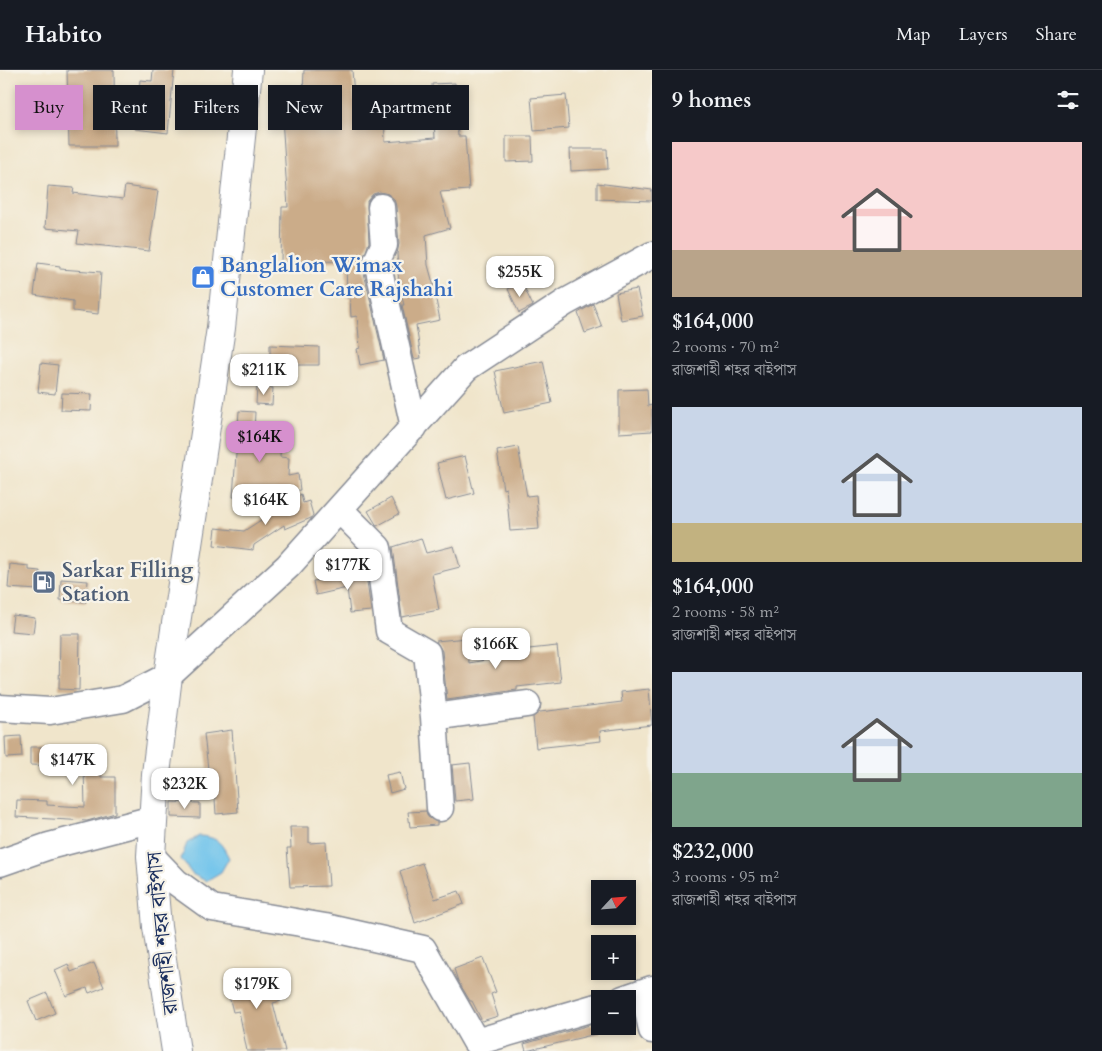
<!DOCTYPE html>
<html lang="en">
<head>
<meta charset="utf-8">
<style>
	body { margin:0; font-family:Cardo,"Noto Serif Bengali",serif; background:#242831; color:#f1f3f6; height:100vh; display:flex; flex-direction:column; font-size:19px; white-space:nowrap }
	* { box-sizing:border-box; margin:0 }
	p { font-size:16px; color:#9ea1a6 }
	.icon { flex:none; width:28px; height:28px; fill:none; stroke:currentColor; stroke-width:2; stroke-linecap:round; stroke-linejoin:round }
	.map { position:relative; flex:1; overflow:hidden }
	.drawer { display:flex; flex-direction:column; background:#171b24; width:450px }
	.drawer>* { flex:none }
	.guide { position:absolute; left:15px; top:15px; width:475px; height:45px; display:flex; gap:10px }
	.needle { width:32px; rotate:64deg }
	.buttons { position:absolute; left:591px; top:810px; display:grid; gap:10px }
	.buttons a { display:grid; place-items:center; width:45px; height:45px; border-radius:0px; background:#171b24; box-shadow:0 2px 8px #0003; font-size:25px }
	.price { position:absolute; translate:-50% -42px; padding:0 11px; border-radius:10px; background:#fff; color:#222; font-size:16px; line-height:32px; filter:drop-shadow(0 1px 2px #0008) }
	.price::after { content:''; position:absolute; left:50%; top:30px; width:15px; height:11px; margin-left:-8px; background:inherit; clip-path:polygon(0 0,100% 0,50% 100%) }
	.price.selected { background:#d690ce; color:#111 }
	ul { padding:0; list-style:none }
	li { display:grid; align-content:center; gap:10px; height:265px; padding:0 20px }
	li span { display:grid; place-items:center; height:155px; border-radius:0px; color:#555 }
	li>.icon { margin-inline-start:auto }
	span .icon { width:90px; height:90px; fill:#fffc; stroke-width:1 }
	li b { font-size:21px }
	h2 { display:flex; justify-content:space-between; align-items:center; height:60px; padding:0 20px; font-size:21px }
	.pill { padding:0 18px; border-radius:0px; background:#171b24; box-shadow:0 2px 8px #0003; font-size:18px; line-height:45px }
	.pill.selected { background:#d690ce; color:#111 }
	header { display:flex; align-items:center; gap:30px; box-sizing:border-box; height:70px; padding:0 25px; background:#171b24; border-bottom:1px solid #363941 }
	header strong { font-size:24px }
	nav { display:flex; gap:28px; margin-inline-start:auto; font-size:18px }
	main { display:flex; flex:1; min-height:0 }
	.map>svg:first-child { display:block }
</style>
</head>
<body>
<header>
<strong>Habito</strong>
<nav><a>Map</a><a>Layers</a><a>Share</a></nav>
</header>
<main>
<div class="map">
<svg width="652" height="981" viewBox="0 0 652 981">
	<rect width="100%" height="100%" fill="#f7f3e8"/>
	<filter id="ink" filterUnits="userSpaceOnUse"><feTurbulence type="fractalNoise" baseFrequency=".02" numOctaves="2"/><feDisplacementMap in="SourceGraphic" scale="10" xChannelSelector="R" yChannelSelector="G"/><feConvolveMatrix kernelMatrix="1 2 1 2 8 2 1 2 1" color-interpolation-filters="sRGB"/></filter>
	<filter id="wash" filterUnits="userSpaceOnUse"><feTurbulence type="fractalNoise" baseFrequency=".0096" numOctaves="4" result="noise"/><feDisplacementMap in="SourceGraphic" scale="20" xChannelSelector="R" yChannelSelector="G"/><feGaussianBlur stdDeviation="1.12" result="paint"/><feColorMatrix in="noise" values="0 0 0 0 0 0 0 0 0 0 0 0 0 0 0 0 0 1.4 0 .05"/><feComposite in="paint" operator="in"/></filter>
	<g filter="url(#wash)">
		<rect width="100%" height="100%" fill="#f0e5cb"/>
		<path fill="#6ec3eb" stroke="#4479a4" d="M199 766C217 767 221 772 229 788L221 802 206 811 192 804 181 789 187 773Z"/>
		<g id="blocks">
			<path fill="#cbac89" d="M67 0H114L115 76H69Z
				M153 0H174L168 63 135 59 140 10 152 11Z
				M304 0H352L355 38 384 36 385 72 435 68 432 14 455 13 458 66H465L469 120 440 122 450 158 426 165 428 195 436 224 435 225 440 250 416 255 421 288 414 289 402 235H404L399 217 397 184 399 174 396 136 394 129 388 124 380 122 373 124 367 131 369 172 362 194 384 290 360 295 357 279 360 278 357 246 351 247 350 227 347 228 346 191 281 192 282 137H288L282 48 302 47Z
				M566 25 569 58 534 61 531 28Z
				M506 66H532L533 91 506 92Z
				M570 79H607L608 99 571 101Z
				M597 113 652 120V131L597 129Z
				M48 116 74 118 73 123 123 129 125 116 158 121 149 181 77 173 79 161 45 158Z
				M38 193 60 196V199L101 202 98 244 73 241V231L34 225Z
				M523 193 528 209 512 215 507 199Z
				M522 213 533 236 519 243 508 219Z
				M637 219 643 246 621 250 616 223Z
				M593 234 602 257 585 263 578 243Z
				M270 275 319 277V295H289V315H270Z
				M543 291 552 333 504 343 495 301Z
				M41 293 58 295 55 324 38 322Z
				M257 317 273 318 272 335 256 334Z
				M647 319 648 336 652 335V361L619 363V320Z
				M62 323 92 324 91 341 61 340Z
				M239 341 255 342 254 362 281 364 280 387 289 388 288 406 298 404 300 420 252 429 233 427Z
				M518 377 527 426 536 425 539 459 510 461 506 418 503 419 497 381Z
				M465 386 474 423 446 430 437 393Z
				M301 424 303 433 309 431 313 445 311 448 285 459 284 455 254 475 253 480 214 475 216 458 244 461Z
				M391 428 399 444 377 456 368 441Z
				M421 468 426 483 454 476 460 497 432 504 439 540 402 547 393 477Z
				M10 494 29 496V500L40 501 38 520 8 518Z
				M366 505 371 541 350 543 347 518 316 525 313 511Z
				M61 509 88 511 86 532 60 530Z
				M13 545 35 548 33 563 11 561Z
				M60 564H80L79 620 59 619Z
				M467 568 469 593 529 582V579L557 576 561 612 517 617V620L447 630 442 581 436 571Z
				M649 619 652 655 600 661 601 671 536 678 533 647 540 642 622 632 621 622Z
				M232 660 238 742 216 744 213 699H208L204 664Z
				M21 666 22 687 6 688 5 667Z
				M30 677H70V680L98 677 101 707H115V743L87 751 16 747 17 730 47 731V735L85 737 84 697 30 695Z
				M470 693 474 729 455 731 452 695Z
				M400 702 404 719 390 723 386 705Z
				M171 732 200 733V748L171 747Z
				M426 741 428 747 437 752V755L410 757 408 742Z
				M290 757H309V773L326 772 329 816 290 817 287 778H291Z
				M422 793 435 829 459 821 464 834 415 853 400 801Z
				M483 888 496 922 491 924 498 946 482 951 472 931H470L458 911 454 899Z
				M94 893 104 917 89 923 87 918 66 926 55 900 68 894 71 902Z
				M273 899 281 931 273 933 285 981H247L239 941 233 942 225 910Z
				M47 923 55 943 36 951 28 931Z
				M600 952V963L526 981 524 974Z"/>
		</g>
	</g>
	<g filter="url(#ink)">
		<use href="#blocks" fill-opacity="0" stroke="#868a94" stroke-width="1"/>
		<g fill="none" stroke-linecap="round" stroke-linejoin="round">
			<g stroke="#868a94" stroke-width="29">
				<path id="minor" d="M381 137 384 175 377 191 414 357
					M340 440 378 478 389 561 427 583 434 647 527 634
					M0 638 50 641 123 629 168 606 288 496 466 298 566 232 652 185
					M434 647 440 738
					M151 786 176 812 212 838 325 857 423 879 476 972 600 936
					M0 793 49 776 153 749
					M644 922 652 960
					M623 929 652 919"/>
			</g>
			<g stroke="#868a94" stroke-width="30">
				<path id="highway" d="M176 981 157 857 151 786 156 704 168 606 221 258 248 0"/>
			</g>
			<use href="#minor" stroke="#fff" stroke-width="26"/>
			<use href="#highway" stroke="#fff" stroke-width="28"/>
		</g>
	</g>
	<defs>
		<g id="shop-square" transform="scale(1.25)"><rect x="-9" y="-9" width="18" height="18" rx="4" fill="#3f7fe0" stroke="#f7f3e8"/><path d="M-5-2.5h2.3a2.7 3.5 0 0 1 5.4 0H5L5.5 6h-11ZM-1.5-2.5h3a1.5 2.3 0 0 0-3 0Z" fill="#fff"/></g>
		<g id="fuel-square" transform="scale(1.25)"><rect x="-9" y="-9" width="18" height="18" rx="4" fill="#5c6f8a" stroke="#f7f3e8"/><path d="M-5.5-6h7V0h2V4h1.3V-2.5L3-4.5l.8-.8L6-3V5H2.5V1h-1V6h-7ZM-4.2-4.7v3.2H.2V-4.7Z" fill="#fff"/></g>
	</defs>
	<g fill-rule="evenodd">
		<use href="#shop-square" x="203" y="207"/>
		<use href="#fuel-square" x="44" y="512"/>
	</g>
	<g text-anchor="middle" stroke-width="4.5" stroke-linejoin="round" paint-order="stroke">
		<g font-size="21" font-weight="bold" fill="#366cbe" stroke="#f7f3e8" text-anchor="start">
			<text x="220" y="202">Banglalion Wimax<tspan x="220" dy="24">Customer Care Rajshahi</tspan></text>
		</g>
		<g font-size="21" font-weight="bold" fill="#4e5e75" stroke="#f7f3e8" text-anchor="start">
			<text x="62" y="507">Sarkar Filling<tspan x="62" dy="24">Station</tspan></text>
		</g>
		<g font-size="21" fill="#1b2f5e" stroke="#f7f3e8">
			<text transform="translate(162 863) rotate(-96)" y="7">রাজশাহী শহর বাইপাস</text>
		</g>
	</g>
</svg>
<div class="buttons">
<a><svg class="needle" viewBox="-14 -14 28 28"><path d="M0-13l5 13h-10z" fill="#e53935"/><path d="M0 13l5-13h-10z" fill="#9ea1a6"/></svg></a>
<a>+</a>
<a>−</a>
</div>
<b class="price" style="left:520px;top:228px">$255K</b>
<b class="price" style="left:264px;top:326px">$211K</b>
<b class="price selected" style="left:260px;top:393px">$164K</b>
<b class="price" style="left:266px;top:456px">$164K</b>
<b class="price" style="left:348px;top:521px">$177K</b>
<b class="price" style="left:496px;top:600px">$166K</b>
<b class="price" style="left:73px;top:716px">$147K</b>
<b class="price" style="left:185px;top:740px">$232K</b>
<b class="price" style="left:257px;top:940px">$179K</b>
<div class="guide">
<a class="pill selected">Buy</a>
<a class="pill">Rent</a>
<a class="pill">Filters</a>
<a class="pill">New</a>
<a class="pill">Apartment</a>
</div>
</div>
<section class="drawer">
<h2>9 homes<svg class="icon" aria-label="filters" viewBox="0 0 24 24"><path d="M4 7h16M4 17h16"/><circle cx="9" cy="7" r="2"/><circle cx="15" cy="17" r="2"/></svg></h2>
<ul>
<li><span style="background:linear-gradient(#f6c9c9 70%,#b9a48a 0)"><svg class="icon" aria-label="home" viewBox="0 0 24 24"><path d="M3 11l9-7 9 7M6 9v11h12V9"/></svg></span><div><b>$164,000</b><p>2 rooms · 70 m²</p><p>রাজশাহী শহর বাইপাস</p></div></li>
<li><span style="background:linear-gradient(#c9d6e8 75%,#c2b280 0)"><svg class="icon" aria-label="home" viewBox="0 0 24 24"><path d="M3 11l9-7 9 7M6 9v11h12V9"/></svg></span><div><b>$164,000</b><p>2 rooms · 58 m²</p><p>রাজশাহী শহর বাইপাস</p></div></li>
<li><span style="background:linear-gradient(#c9d6e8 65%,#7fa58c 0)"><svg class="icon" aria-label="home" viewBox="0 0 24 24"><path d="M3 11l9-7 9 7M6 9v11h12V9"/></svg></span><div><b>$232,000</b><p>3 rooms · 95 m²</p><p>রাজশাহী শহর বাইপাস</p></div></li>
</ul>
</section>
</main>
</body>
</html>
